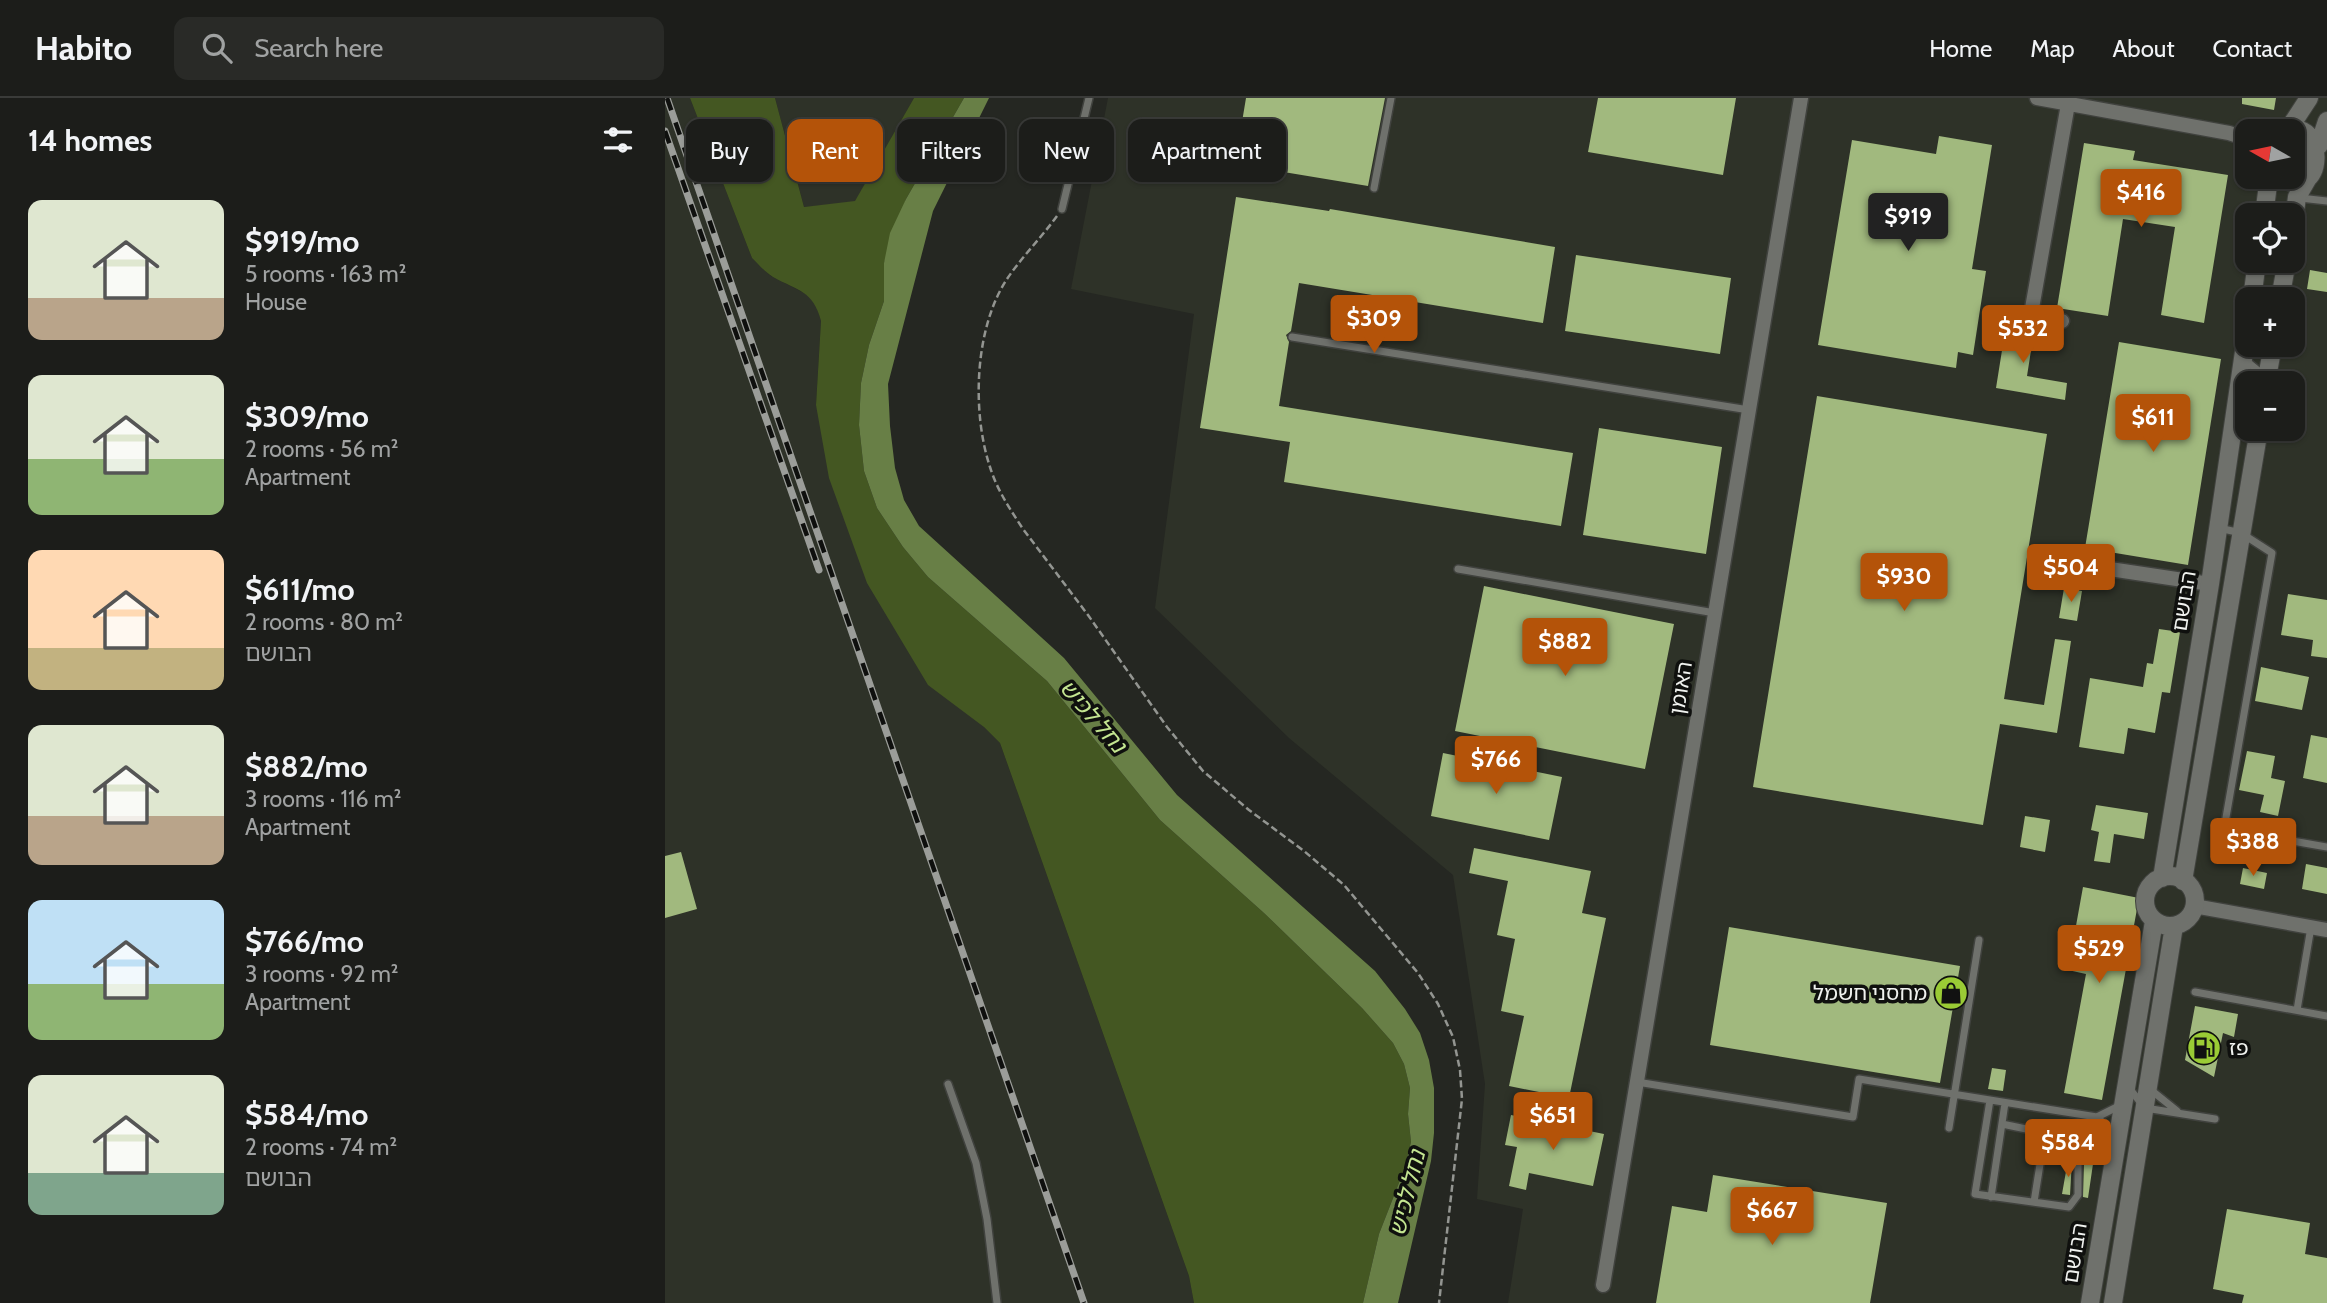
<!DOCTYPE html>
<html lang="en">
<head>
<meta charset="utf-8">
<style>
	body { margin:0; font-family:Cabin,"Noto Sans Hebrew",sans-serif; background:#292a27; color:#f1f3f6; height:100vh; display:flex; flex-direction:column; font-size:26px; white-space:nowrap }
	* { box-sizing:border-box; margin:0 }
	p { font-size:23px; color:#a0a2a2 }
	.icon { flex:none; width:38px; height:38px; fill:none; stroke:currentColor; stroke-width:2; stroke-linecap:round; stroke-linejoin:round }
	.map { position:relative; flex:1; overflow:hidden }
	.details { display:flex; flex-direction:column; background:#1c1d1a; width:665px }
	.details>* { flex:none }
	.guide { position:absolute; left:21px; top:21px; width:665px; height:63px; display:flex; gap:14px }
	.needle { width:46px; rotate:279deg }
	.controls { position:absolute; left:1570px; top:21px; display:grid; gap:14px }
	.controls a { display:grid; place-items:center; width:70px; height:70px; border-radius:14px; background:#1c1d1a; box-shadow:0 2px 5px #0004,0 0 0 2px #3a3b39; font-size:35px }
	.price { position:absolute; translate:-50% -60px; padding:0 16px; border-radius:7px; background:#b45309; color:#fff; font-size:23px; line-height:46px; filter:drop-shadow(0 2px 4px #0008) }
	.price::after { content:''; position:absolute; left:50%; top:42px; width:21px; height:16px; margin-left:-10px; background:inherit; clip-path:polygon(0 0,100% 0,50% 100%) }
	.price.selected { background:#222; color:#fff }
	ul { padding:0; list-style:none }
	li { display:flex; align-items:center; gap:21px; height:175px; padding:0 28px }
	li span { display:grid; place-items:center; flex:none; width:196px; height:140px; border-radius:14px; color:#555 }
	li>.icon { margin-inline-start:auto }
	span .icon { width:84px; height:84px; fill:#fffc; stroke-width:1 }
	li b { font-size:30px }
	h2 { display:flex; justify-content:space-between; align-items:center; height:84px; padding:0 28px; font-size:30px }
	.pill { padding:0 24px; border-radius:14px; background:#1c1d1a; box-shadow:0 2px 5px #0004,0 0 0 2px #3a3b39; font-size:24px; line-height:63px }
	.pill.selected { background:#b45309; color:#fff }
	header { display:flex; align-items:center; gap:42px; box-sizing:border-box; height:98px; padding:0 35px; background:#1c1d1a; border-bottom:2px solid #3a3b39 }
	header strong { font-size:33px }
	nav { display:flex; gap:38px; margin-inline-start:auto; font-size:24px }
	.search { width:490px; height:63px; background:#292a27; display:flex; align-items:center; gap:18px; box-sizing:border-box; padding:0 24px; border-radius:14px; color:#a0a2a2; font-size:26px }
	main { display:flex; flex:1; min-height:0 }
	.map>svg:first-child { display:block }
</style>
</head>
<body>
<header>
<strong>Habito</strong>
<div class="search"><svg class="icon" aria-label="search" viewBox="0 0 24 24"><circle cx="10" cy="10" r="6"/><path d="M15 15l6 6"/></svg>Search here</div>
<nav><a>Home</a><a>Map</a><a>About</a><a>Contact</a></nav>
</header>
<main>
<section class="details">
<h2>14 homes<svg class="icon" aria-label="filters" viewBox="0 0 24 24"><path d="M4 7h16M4 17h16"/><circle cx="9" cy="7" r="2"/><circle cx="15" cy="17" r="2"/></svg></h2>
<ul>
<li><span style="background:linear-gradient(#dfe7d0 70%,#b9a48a 0)"><svg class="icon" aria-label="home" viewBox="0 0 24 24"><path d="M3 11l9-7 9 7M6 9v11h12V9"/></svg></span><div><b>$919/mo</b><p>5 rooms · 163 m²</p><p>House</p></div></li>
<li><span style="background:linear-gradient(#dfe7d0 60%,#8fb573 0)"><svg class="icon" aria-label="home" viewBox="0 0 24 24"><path d="M3 11l9-7 9 7M6 9v11h12V9"/></svg></span><div><b>$309/mo</b><p>2 rooms · 56 m²</p><p>Apartment</p></div></li>
<li><span style="background:linear-gradient(#ffd9b3 70%,#c2b280 0)"><svg class="icon" aria-label="home" viewBox="0 0 24 24"><path d="M3 11l9-7 9 7M6 9v11h12V9"/></svg></span><div><b>$611/mo</b><p>2 rooms · 80 m²</p><p>הבושם</p></div></li>
<li><span style="background:linear-gradient(#dfe7d0 65%,#b9a48a 0)"><svg class="icon" aria-label="home" viewBox="0 0 24 24"><path d="M3 11l9-7 9 7M6 9v11h12V9"/></svg></span><div><b>$882/mo</b><p>3 rooms · 116 m²</p><p>Apartment</p></div></li>
<li><span style="background:linear-gradient(#bfe0f5 60%,#8fb573 0)"><svg class="icon" aria-label="home" viewBox="0 0 24 24"><path d="M3 11l9-7 9 7M6 9v11h12V9"/></svg></span><div><b>$766/mo</b><p>3 rooms · 92 m²</p><p>Apartment</p></div></li>
<li><span style="background:linear-gradient(#dfe7d0 70%,#7fa58c 0)"><svg class="icon" aria-label="home" viewBox="0 0 24 24"><path d="M3 11l9-7 9 7M6 9v11h12V9"/></svg></span><div><b>$584/mo</b><p>2 rooms · 74 m²</p><p>הבושם</p></div></li>
</ul>
</section>
<div class="map">
<svg width="1662" height="1205" viewBox="0 0 1662 1205">
	<rect width="100%" height="100%" fill="#252722"/>
	<path fill="#2e3228" fill-rule="evenodd" d="M0 0H25L87 160 106 178 145 198 152 209 156 223 151 307 319 629 335 645 524 1178 529 1205H0Z
		M110 0H249L190 104 139 109Z
		M443 0H1662V1205H843L858 1111 812 1101 820 986 788 777 624 640 490 510 529 216 406 191ZM1582 33H1628V79H1582ZM1582 117H1628V163H1582ZM1582 201H1628V247H1582ZM1582 285H1628V331H1582Z"/>
	<path fill="#445722" d="M25 0H110L139 109 190 103 249 0H299L241 101 219 165V203L204 247 196 285 194 327 199 373 212 410 238 449 263 479 382 583 495 722 599 815 697 910 728 945 739 966 745 990 743 1016 746 1044 739 1072 714 1136 698 1205H529L524 1178 335 645 319 629 263 587 202 485 164 380 151 307 156 223C148 192 133 193 108 179 100 174 93 166 87 160Z"/>
	<path fill="#687f46" d="M299 0H324L268 113 223 286 225 328 230 370 239 402 254 428 399 560 512 697 710 873 740 911 755 935 764 962 769 990V1035L766 1063 733 1205H698L714 1136 739 1072 746 1044 743 1016 745 990 739 966 728 945 697 910 599 815 495 722 382 583 263 479 238 449 212 410 199 373 194 327 196 285 204 247 219 203V165L225 135 241 101Z"/>
	<path fill="#a1b97e" d="M581 0H720L703 88 570 66Z
		M933 0H1071L1058 77 923 54Z
		M1577 0H1611L1609 12 1577 6Z
		M1274 38 1327 47 1307 171 1321 173 1308 257 1293 254 1291 270 1153 247 1187 42 1271 56Z
		M1419 45 1470 53 1468 62 1563 77 1539 225 1496 217 1510 129 1458 121 1443 218 1392 210Z
		M571 99 664 113 665 111 890 149 878 225 634 185 626 233 621 237 624 244 614 308 908 355 896 428 619 384 625 344 535 330Z
		M911 157 1066 180 1055 256 900 233Z
		M1645 172 1662 175V194L1642 191Z
		M1342 221 1370 227 1362 278 1402 285 1400 302 1331 290Z
		M1454 244 1556 261 1523 467 1420 450Z
		M1152 298 1382 336 1339 601 1379 607 1390 541 1406 543 1396 610 1392 635 1335 626 1318 727 1088 689Z
		M934 330 1057 349 1041 456 918 437Z
		M819 488 1009 526 980 671 790 633Z
		M1399 490 1417 493 1412 523 1394 520Z
		M1623 496 1662 502V560L1646 558 1648 542 1616 537Z
		M1494 531 1515 534 1505 595 1497 594 1490 635 1463 630 1459 656 1414 649 1425 580 1478 589 1482 565 1488 566Z
		M1596 569 1644 579 1637 612 1590 603Z
		M1646 637 1662 640V685L1638 680Z
		M1582 653 1610 658 1606 680 1620 683 1613 718 1595 714 1599 697 1574 692Z
		M778 655 897 679 884 742 766 718Z
		M1431 707 1483 715 1479 741 1449 736 1445 765 1429 763 1434 734 1426 732Z
		M1360 718 1385 722 1380 754 1355 749Z
		M809 750 926 773 917 815 941 820 904 1000 844 988 859 918 836 913 850 841 832 837 843 783 804 775Z
		M16 754 32 811 0 820V758Z
		M1641 766 1662 770V796L1637 791Z
		M1578 770 1602 775 1599 791 1575 786Z
		M1418 789 1474 800 1437 1002 1399 995 1421 876 1403 872Z
		M1064 829 1295 868 1275 985 1045 947Z
		M1530 908 1573 916 1569 939 1558 935 1549 979 1520 962Z
		M1327 970 1341 972 1338 993 1323 991Z
		M846 1017 939 1036 928 1088 864 1075 861 1092 844 1088 852 1049 840 1047Z
		M1403 1062H1407L1405 1097 1397 1096Z
		M1419 1064 1428 1066 1423 1100 1418 1099Z
		M1048 1077 1222 1105 1205 1205H991L1007 1108 1042 1114Z
		M1562 1111 1645 1125 1640 1156 1662 1160V1205H1577L1579 1197 1548 1191Z"/>
	<g fill="none" stroke-linecap="round" stroke-linejoin="round">
		<g stroke="#40423e" stroke-width="10">
			<path id="service" d="M709 90 726 0
				M1635 100 1662 103
				M397 111 424 0
				M627 239 1084 312
				M1582 261 1585 266 1601 279
				M1554 430 1576 435 1607 455 1559 731 1662 749
				M793 471 1050 515
				M1530 894 1662 918
				M1632 912 1646 829
				M972 984 1188 1019 1194 981 1432 1019 1450 1036
				M283 986 311 1065 322 1121 332 1205
				M1464 990 1480 1010 1550 1021
				M1486 992 1512 1013
				M1325 1002 1310 1096 1404 1109 1413 1097V1049L1380 1035 1337 1026
				M1432 1019 1456 1007
				M1284 1030 1314 842
				M1326 1099 1340 1005
				M1369 1104 1380 1035"/>
		</g>
		<g stroke="#40423e" stroke-width="17">
			<path id="minor" d="M1372 0 1564 35 1582 41
				M1397 223 1366 216 1403 6
				M1418 467 1545 486
				M1529 808 1662 832
				M938 1187 1136 0"/>
		</g>
		<g stroke="#40423e" stroke-width="20">
			<path id="tertiary" d="M1623 32 1644 0
				M1654 47 1662 23
				M1614 79C1662 108 1662 15 1618 33
				M1599 117 1604 79
				M1628 129 1632 99 1643 80
				M1587 201 1592 163
				M1615 201 1622 163
				M1601 285 1608 247
				M1480 803a25 25 0 1 1 50 0a25 25 0 1 1-50 0Z
				M1497 780 1545 486 1582 233
				M1518 783 1594 331
				M1425 1205 1489 823
				M1448 1205 1509 828"/>
		</g>
		<path stroke="#939591" stroke-width="2.5" stroke-dasharray="7 3.5" stroke-linecap="butt" d="M392 118C376 140 356 160 342 181 309 231 307 315 325 369 332 392 345 411 358 431L423 517 502 629 538 673 584 712 639 753 679 787 753 875 773 906 788 939 795 972 797 1001 774 1205"/>
		<use href="#service" stroke="#6f716c" stroke-width="7"/>
		<use href="#minor" stroke="#6f716c" stroke-width="14"/>
		<use href="#tertiary" stroke="#6f716c" stroke-width="18"/>
		<g stroke="#9b9d99" stroke-width="7">
			<path id="rail" d="M2 0 419 1205
				M0 33 154 472"/>
		</g>
		<use href="#rail" stroke="#0f100e" stroke-width="4.5" stroke-dasharray="13" stroke-linecap="butt"/>
	</g>
	<defs>
		<g id="shop-disc" transform="scale(1.75)"><circle r="9.5" fill="#9acb35" stroke="#0f100e"/><path d="M-5-2.5h2.3a2.7 3.5 0 0 1 5.4 0H5L5.5 6h-11ZM-1.5-2.5h3a1.5 2.3 0 0 0-3 0Z" fill="#111"/></g>
		<g id="fuel-disc" transform="scale(1.75)"><circle r="9.5" fill="#9acb35" stroke="#0f100e"/><path d="M-5.5-6h7V0h2V4h1.3V-2.5L3-4.5l.8-.8L6-3V5H2.5V1h-1V6h-7ZM-4.2-4.7v3.2H.2V-4.7Z" fill="#111"/></g>
	</defs>
	<g fill-rule="evenodd">
		<use href="#shop-disc" x="1286" y="895"/>
		<use href="#fuel-disc" x="1539" y="950"/>
	</g>
	<g text-anchor="middle" stroke-width="7" stroke-linejoin="round" paint-order="stroke">
		<g font-size="21" fill="#f0f2ef" stroke="#0f100e">
			<text transform="translate(1519 503) rotate(-81)" y="7">הבושם</text>
			<text transform="translate(1016 590) rotate(-81)" y="7">האומן</text>
			<text transform="translate(1410 1155) rotate(-81)" y="7">הבושם</text>
		</g>
		<g font-size="21" fill="#f0f2ef" stroke="#0f100e" text-anchor="end">
			<text x="1262" y="902">מחסני חשמל</text>
			<text x="1564" y="957" text-anchor="start">פז</text>
		</g>
		<g font-size="23" font-style="italic" fill="#c4e691" stroke="#0f100e">
			<text transform="translate(428 618) rotate(49)" y="8">נחל לכיש</text>
			<text transform="translate(742 1095) rotate(-76)" y="8">נחל לכיש</text>
		</g>
	</g>
</svg>
<div class="controls">
<a><svg class="needle" viewBox="-14 -14 28 28"><path d="M0-13l5 13h-10z" fill="#e53935"/><path d="M0 13l5-13h-10z" fill="#a0a2a2"/></svg></a>
<a><svg class="icon" aria-label="locate" viewBox="0 0 24 24"><circle cx="12" cy="12" r="6"/><path d="M12 2v4M12 18v4M2 12h4M18 12h4"/></svg></a>
<a>+</a>
<a>−</a>
</div>
<b class="price" style="left:1476px;top:131px">$416</b>
<b class="price selected" style="left:1243px;top:155px">$919</b>
<b class="price" style="left:709px;top:257px">$309</b>
<b class="price" style="left:1358px;top:267px">$532</b>
<b class="price" style="left:1488px;top:356px">$611</b>
<b class="price" style="left:1406px;top:506px">$504</b>
<b class="price" style="left:1239px;top:515px">$930</b>
<b class="price" style="left:900px;top:580px">$882</b>
<b class="price" style="left:831px;top:698px">$766</b>
<b class="price" style="left:1588px;top:780px">$388</b>
<b class="price" style="left:1434px;top:887px">$529</b>
<b class="price" style="left:888px;top:1054px">$651</b>
<b class="price" style="left:1403px;top:1081px">$584</b>
<b class="price" style="left:1107px;top:1149px">$667</b>
<div class="guide">
<a class="pill">Buy</a>
<a class="pill selected">Rent</a>
<a class="pill">Filters</a>
<a class="pill">New</a>
<a class="pill">Apartment</a>
</div>
</div>
</main>
</body>
</html>
